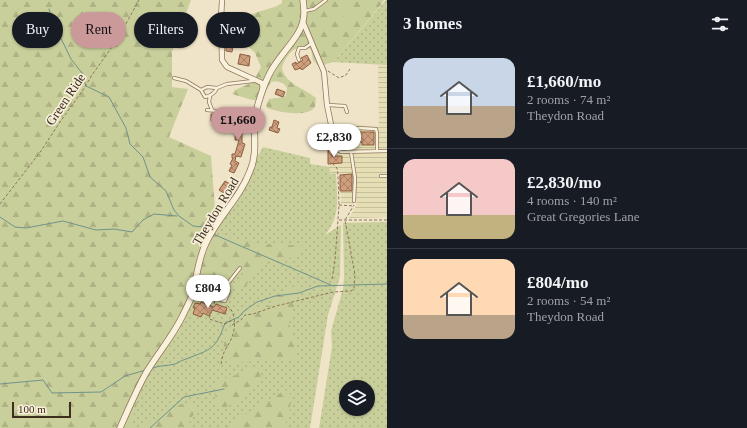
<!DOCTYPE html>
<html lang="en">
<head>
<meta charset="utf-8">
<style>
	body { margin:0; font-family:"Times New Roman",serif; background:#242831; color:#f1f3f6; height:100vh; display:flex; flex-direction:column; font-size:15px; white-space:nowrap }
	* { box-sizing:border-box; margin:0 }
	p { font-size:13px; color:#9ea1a6 }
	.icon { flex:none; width:22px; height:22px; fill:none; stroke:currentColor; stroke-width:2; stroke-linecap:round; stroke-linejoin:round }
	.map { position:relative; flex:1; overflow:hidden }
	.sheet { display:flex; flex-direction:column; background:#171b24; width:360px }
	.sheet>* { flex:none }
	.hud { position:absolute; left:12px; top:12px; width:315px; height:36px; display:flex; gap:8px }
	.tools { position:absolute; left:339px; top:380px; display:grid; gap:8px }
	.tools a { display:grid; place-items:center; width:36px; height:36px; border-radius:50%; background:#171b24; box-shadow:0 1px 3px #0004; font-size:20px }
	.scale { position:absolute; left:12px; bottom:10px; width:59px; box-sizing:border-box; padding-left:4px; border:2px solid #3d2e20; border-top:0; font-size:11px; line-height:14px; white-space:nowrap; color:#3d2e20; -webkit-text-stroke:3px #f7eed8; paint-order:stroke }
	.price { position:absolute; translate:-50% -34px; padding:0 9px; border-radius:14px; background:#fff; color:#222; font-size:13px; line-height:26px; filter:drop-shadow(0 1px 2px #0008) }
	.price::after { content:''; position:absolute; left:50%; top:24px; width:12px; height:9px; margin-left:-6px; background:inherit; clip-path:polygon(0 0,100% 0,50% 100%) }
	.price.active { background:#cc999b; color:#111 }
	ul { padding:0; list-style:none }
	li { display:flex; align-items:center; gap:12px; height:100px; padding:0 16px }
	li+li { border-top:1px solid #363941 }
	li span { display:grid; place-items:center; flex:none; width:112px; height:80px; border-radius:12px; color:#555 }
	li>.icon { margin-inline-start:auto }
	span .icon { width:48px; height:48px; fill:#fffc; stroke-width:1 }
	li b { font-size:17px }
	h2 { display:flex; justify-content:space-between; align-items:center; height:48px; padding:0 16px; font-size:17px }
	.tag { padding:0 14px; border-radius:18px; background:#171b24; box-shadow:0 1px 3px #0004; font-size:14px; line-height:36px }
	.tag.active { background:#cc999b; color:#111 }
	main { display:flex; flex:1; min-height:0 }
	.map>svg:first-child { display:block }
</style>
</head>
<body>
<main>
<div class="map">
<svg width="387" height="428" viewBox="0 0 387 428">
	<defs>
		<pattern id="farmland-rules" width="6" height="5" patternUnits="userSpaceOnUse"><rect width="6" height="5" fill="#e6deb5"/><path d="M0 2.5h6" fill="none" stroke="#c6bf9b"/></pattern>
		<pattern id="grass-dots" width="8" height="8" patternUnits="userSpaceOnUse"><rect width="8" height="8" fill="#c9cf9b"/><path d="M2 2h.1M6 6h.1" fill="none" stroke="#aeb285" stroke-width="1.8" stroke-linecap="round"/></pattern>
		<pattern id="forest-firs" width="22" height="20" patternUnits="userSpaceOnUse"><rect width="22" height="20" fill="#c9cf9b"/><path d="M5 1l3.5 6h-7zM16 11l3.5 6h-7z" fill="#aeb285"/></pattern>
		<pattern id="building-cross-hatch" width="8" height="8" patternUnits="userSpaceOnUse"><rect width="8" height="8" fill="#cf9f7d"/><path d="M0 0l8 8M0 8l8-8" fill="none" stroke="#a98266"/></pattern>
	</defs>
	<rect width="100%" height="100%" fill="#f0e4c8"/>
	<path fill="url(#farmland-rules)" d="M378 65H387V217L349 218 356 206 357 201 353 200V204L341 203 340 174H330L328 164V149H333L331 143H336V136H342V128L349 127V124L379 127Z"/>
	<path fill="url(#grass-dots)" fill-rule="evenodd" d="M386 0H387V65L333 62Z
		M263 147 310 158V164L329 167 330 174H336C337 197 341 216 325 235L341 225 340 277 328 315 310 428H0V402L178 334 218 235 213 234Z
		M387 222V428H319L332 347 331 331 343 289 344 277 343 223ZM346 387H368V409H346Z"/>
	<path fill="url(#forest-firs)" d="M0 0H191L172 52V87L188 89 169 137 211 156 217 235 262 244 309 246 288 259 262 265 243 289 234 285 244 272 237 268 228 272 223 280 203 272 178 334 138 392 134 401 137 403C136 411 130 420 132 428H0Z
		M282 0H384L381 5 333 62 326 64 320 68 313 60 311 50C299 40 284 56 282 69 287 85 304 88 316 98L315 107C307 118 278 112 267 108L266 105 269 99 284 97 286 95 287 88 284 84C266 75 270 91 261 100H252L232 94 235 90 253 82 261 67 255 53 248 46 247 35 245 33 232 32 230 31C234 15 263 12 277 6L282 3Z
		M297 282 299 283 298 297 288 322C293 334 301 350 295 363L286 359H278L233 363 228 359 225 358C219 337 234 323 250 312 254 310 259 305 264 305 267 304 270 307 273 307L276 302 270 295 277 293 282 296Z
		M256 368C275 376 229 411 219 408 214 400 213 385 223 379 228 377 234 376 239 374 246 371 247 368 256 368Z
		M288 390C294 398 289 418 284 426L279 428H224L266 401 284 391Z
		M184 403 195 404 197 407 195 412 186 428H139L177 406Z"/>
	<path fill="#c9cf9b" d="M340 4 358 11 355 21 336 14Z
		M179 28 188 31 181 49 172 46Z"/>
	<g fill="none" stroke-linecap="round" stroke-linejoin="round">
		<path stroke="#6f938a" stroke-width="1" d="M49 9 54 24 71 59 82 73 86 86 109 97 126 128 130 144 143 157 150 177 166 191 174 210 179 216 193 226 203 227 209 231
			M0 217 15 227 26 228 63 221 96 230 114 229 132 232 143 220 154 214 177 216
			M213 234 331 285
			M153 368C160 365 168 366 175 364 178 363 182 360 186 359 212 349 216 349 225 323L239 317 244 311 257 302 275 296 299 293 318 286 387 284
			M0 384 43 380 52 393 101 392 125 376 146 370
			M150 428 184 397 224 389"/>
	</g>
	<path fill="url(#building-cross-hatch)" stroke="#8d5f41" d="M226 40 237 41 236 46H233L232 52 226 51Z
		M240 54 250 56 249 66 238 64Z
		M307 55 311 63 302 70 301 68 295 70 292 64 296 62V64L300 62 303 60 301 58Z
		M277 89 285 92 283 97 275 94Z
		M220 109 224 110 223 122 211 121V114H219Z
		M236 110 242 111V143L245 144 241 157 236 156 235 161 239 163 234 173 229 171 232 165 230 164 233 158H232V154H235L239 140H235Z
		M274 120 279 122 277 128 280 129 278 133 269 130 270 127H272Z
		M358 132H374V145H362V142H358Z
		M347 136H351V143H337V137Z
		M320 143H326V148H320Z
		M328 149H332V156H342V163L328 164Z
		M352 174V191H340V175Z
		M225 181 230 184 225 194 219 190Z
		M201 302 214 307 216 304 227 308 225 314 212 310 209 316 203 313 201 317 193 314 195 308H193L195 303 200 304Z"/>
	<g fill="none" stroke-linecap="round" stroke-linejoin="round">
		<g stroke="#8d765c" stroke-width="4">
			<path id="service" d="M304 11 314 9 326 0
				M299 60 297 54 299 48H305L312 43
				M174 78 186 81 201 90
				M207 87 217 88C215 93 210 96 205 97L201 90Z
				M217 88 227 84 253 81
				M210 96 209 102 212 110
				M328 105 345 106 347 112
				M207 110 217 111
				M333 134 350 133 358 128 376 129 377 133V151
				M333 143 334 147 341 152 387 151
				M351 152 355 178 354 201
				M381 176H387
				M222 291 240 268
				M192 296 198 298 203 283 208 278 212 280 211 284 222 291 218 299 200 292
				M218 299 225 301 229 291"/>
		</g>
		<g stroke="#8d765c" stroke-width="6">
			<path id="minor" d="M222 0 221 18 222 60 227 67 262 83 263 90
				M303 22 324 72 327 105 333 134V143"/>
		</g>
		<g stroke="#8d765c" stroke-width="7">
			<path id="tertiary" d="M120 428C128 410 136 391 146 373 158 353 173 336 183 315 186 308 190 302 192 295 197 278 198 259 206 243 218 217 240 198 250 171 258 153 253 136 255 117 257 106 263 87 268 77 276 57 299 40 303 21 305 14 304 7 303 0"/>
		</g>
		<path stroke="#8d765c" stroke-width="1" stroke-dasharray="3 2" stroke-linecap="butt" d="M328 71 339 78 346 75 350 69
			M332 151 333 156
			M0 204 41 151 60 122 83 90 92 75 117 40 139 0
			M339 205 354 206
			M339 220H387
			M332 279 335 261 339 205 338 175 337 168 333 164
			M215 301 209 319 225 324 233 320
			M232 325 241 320 245 315 253 314 276 306 333 292 351 291 354 289 355 275 345 220 354 205
			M221 364C222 361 222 358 223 355 225 349 230 343 232 337 236 328 236 310 226 305"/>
		<use href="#service" stroke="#faf1dc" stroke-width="2.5"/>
		<use href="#minor" stroke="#faf1dc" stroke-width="4.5"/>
		<use href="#tertiary" stroke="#faf1dc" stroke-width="5.5"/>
	</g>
	<g text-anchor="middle" stroke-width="3.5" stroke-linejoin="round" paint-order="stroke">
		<g font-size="13" fill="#3d2e20" stroke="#f7eed8">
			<text transform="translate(65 99) rotate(-56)" y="5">Green Ride</text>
			<text transform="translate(215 211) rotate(-59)" y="5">Theydon Road</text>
		</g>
	</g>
</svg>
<div class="tools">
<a><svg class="icon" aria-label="layers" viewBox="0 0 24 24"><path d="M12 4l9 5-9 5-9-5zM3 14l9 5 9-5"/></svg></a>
</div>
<div class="scale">100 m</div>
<b class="price active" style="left:238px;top:141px">£1,660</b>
<b class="price" style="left:334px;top:158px">£2,830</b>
<b class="price" style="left:208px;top:309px">£804</b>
<div class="hud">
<a class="tag">Buy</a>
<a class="tag active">Rent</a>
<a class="tag">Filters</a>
<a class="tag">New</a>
</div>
</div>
<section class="sheet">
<h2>3 homes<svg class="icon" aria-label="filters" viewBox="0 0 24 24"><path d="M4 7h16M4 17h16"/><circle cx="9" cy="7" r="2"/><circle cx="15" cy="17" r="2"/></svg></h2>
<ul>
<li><span style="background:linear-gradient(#c9d6e8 60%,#b9a48a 0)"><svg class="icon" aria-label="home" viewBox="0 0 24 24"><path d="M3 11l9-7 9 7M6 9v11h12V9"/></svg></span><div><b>£1,660/mo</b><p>2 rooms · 74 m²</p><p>Theydon Road</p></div></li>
<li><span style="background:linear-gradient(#f6c9c9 70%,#c2b280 0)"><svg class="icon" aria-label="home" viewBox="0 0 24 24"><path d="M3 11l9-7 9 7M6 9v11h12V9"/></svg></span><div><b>£2,830/mo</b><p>4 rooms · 140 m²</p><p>Great Gregories Lane</p></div></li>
<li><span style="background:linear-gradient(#ffd9b3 70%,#b9a48a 0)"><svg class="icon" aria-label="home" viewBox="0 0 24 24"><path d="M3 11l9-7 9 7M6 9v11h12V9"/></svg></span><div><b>£804/mo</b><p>2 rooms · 54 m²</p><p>Theydon Road</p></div></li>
</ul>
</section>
</main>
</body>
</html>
